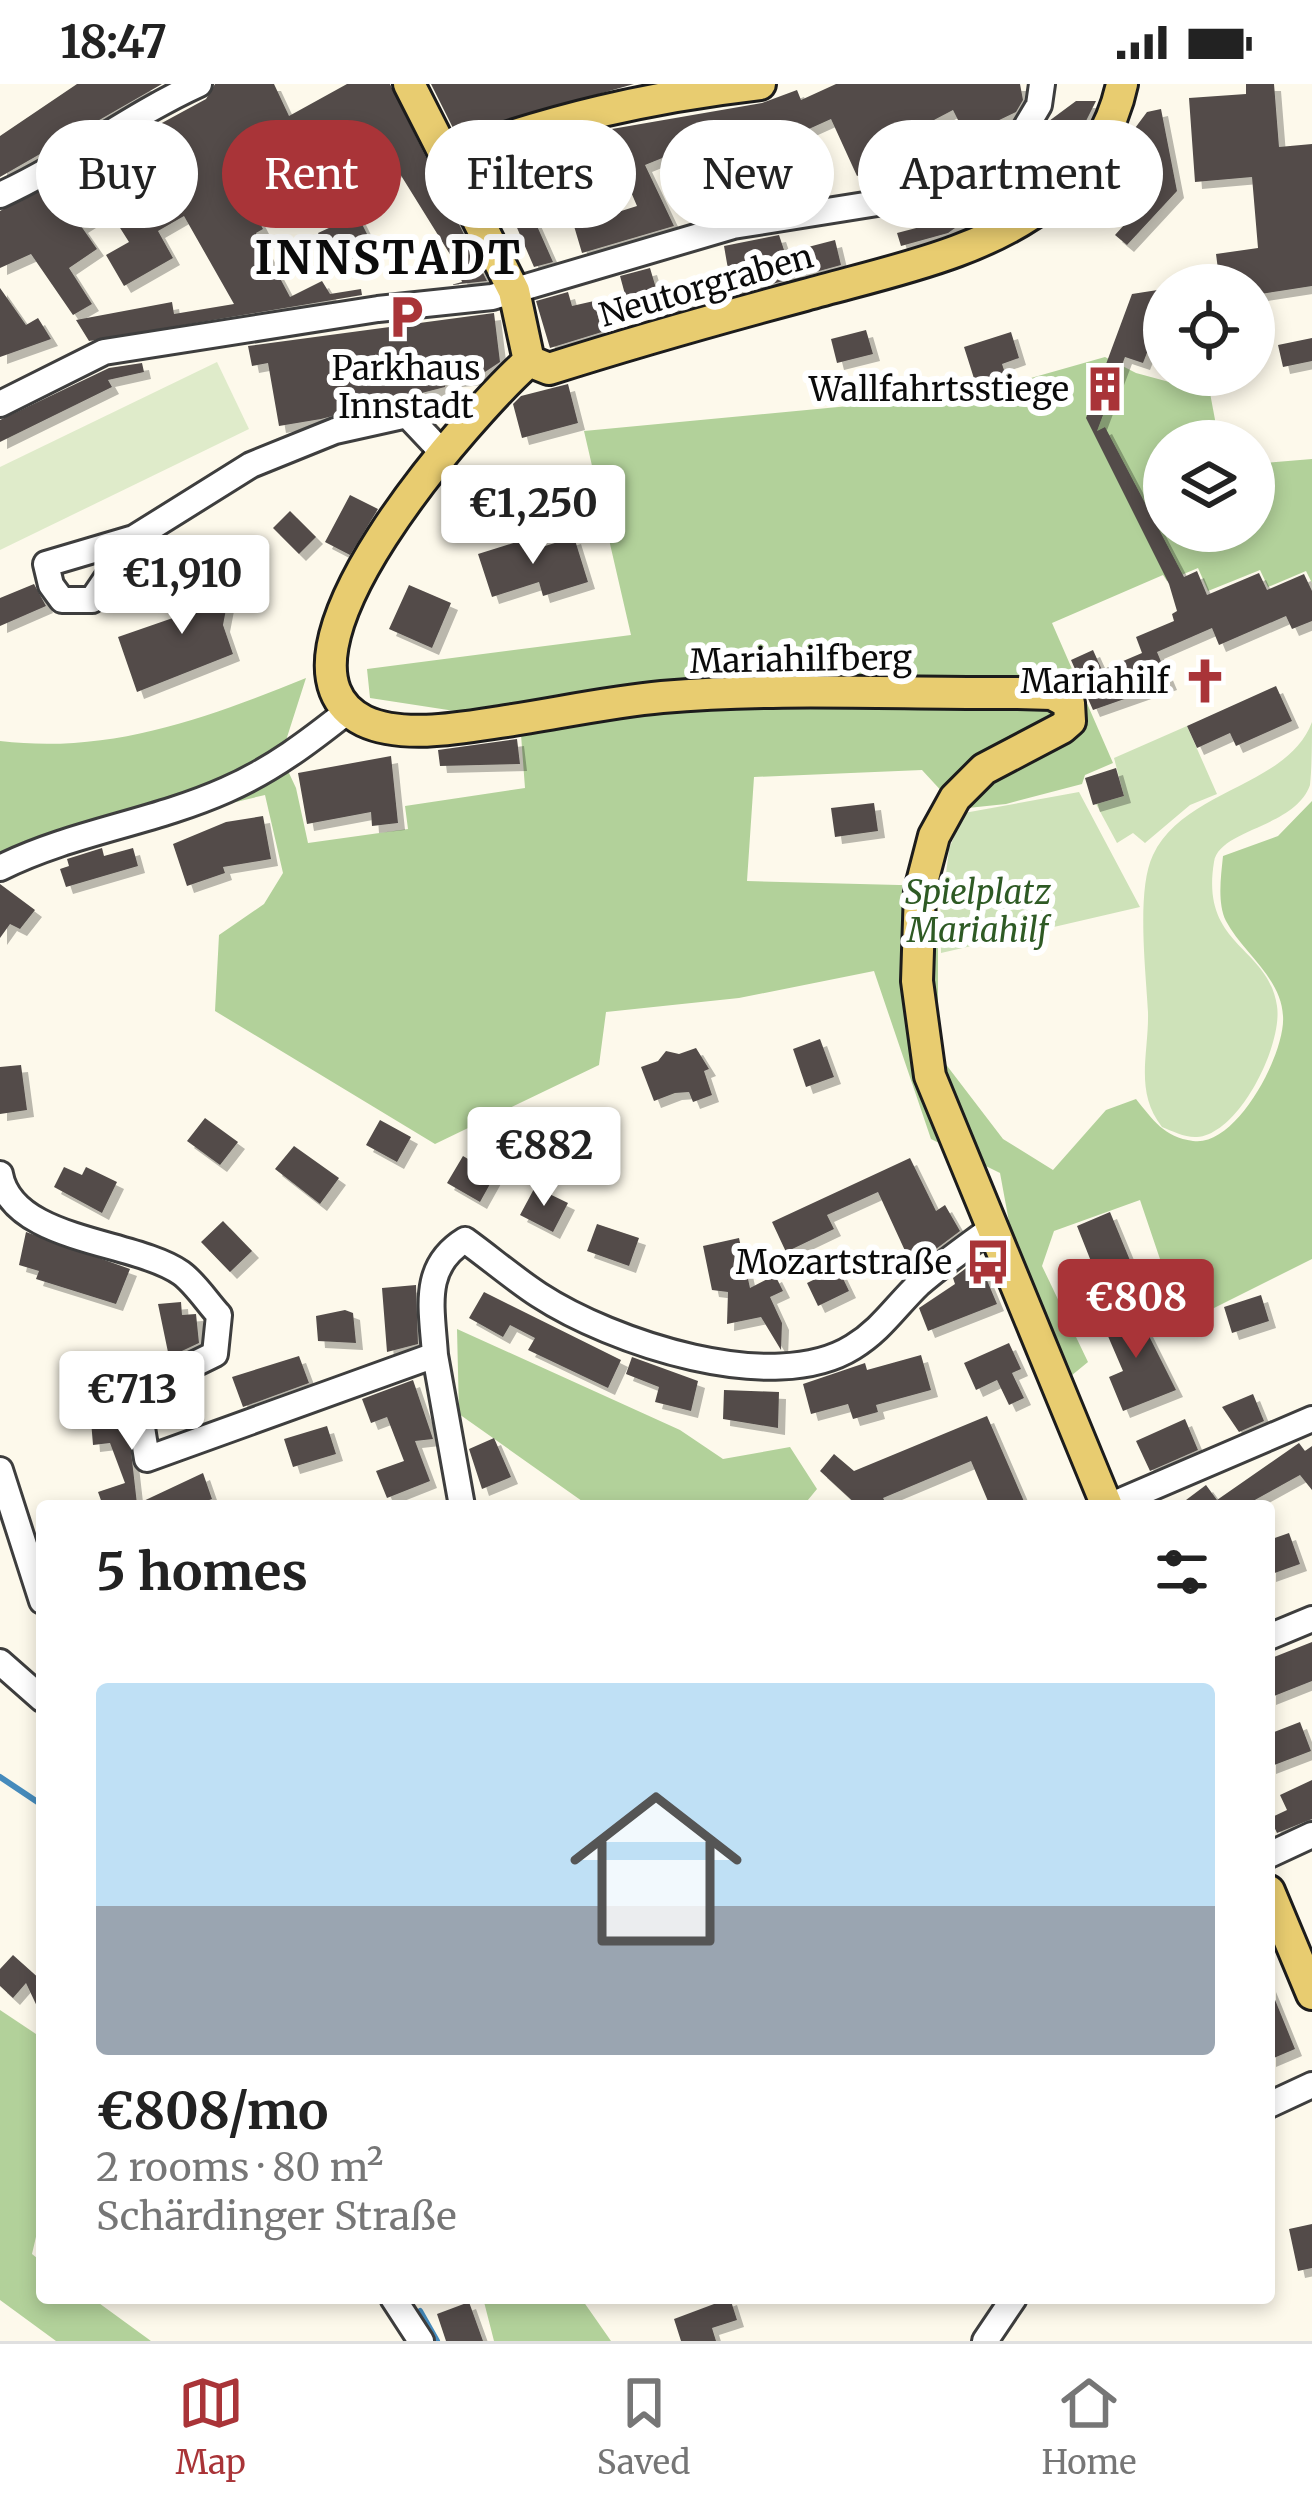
<!DOCTYPE html>
<html lang="en">
<head>
<meta charset="utf-8">
<style>
	body { margin:0; font-family:Merriweather,serif; background:#f2f2f2; color:#222; height:100vh; display:flex; flex-direction:column; font-size:45px; white-space:nowrap }
	* { box-sizing:border-box; margin:0 }
	p { font-size:39px; color:#767676 }
	.icon { flex:none; width:66px; height:66px; fill:none; stroke:currentColor; stroke-width:2; stroke-linecap:round; stroke-linejoin:round }
	.map { position:relative; flex:1; overflow:hidden }
	.drawer { position:absolute; left:36px; top:1416px; width:1239px; height:804px; display:flex; flex-direction:column; background:#fff; border-radius:12px; box-shadow:0 6px 18px #0003 }
	.drawer>* { flex:none }
	.banner { position:absolute; left:36px; top:36px; width:1242px; height:108px; display:flex; gap:24px }
	.tools { position:absolute; left:1143px; top:180px; display:grid; gap:24px }
	.tools a { display:grid; place-items:center; width:132px; height:132px; border-radius:50%; background:#fff; box-shadow:0 6px 18px #0003; font-size:60px }
	.price { position:absolute; translate:-50% -102px; padding:0 27px; border-radius:12px; background:#fff; color:#222; font-size:39px; line-height:78px; filter:drop-shadow(0 3px 6px #0008) }
	.price::after { content:''; position:absolute; left:50%; top:72px; width:36px; height:27px; margin-left:-18px; background:inherit; clip-path:polygon(0 0,100% 0,50% 100%) }
	.price.on { background:#a93438; color:#fff }
	ul { padding:0; list-style:none }
	li { display:grid; align-content:center; gap:24px; height:636px; padding:0 60px }
	li+li { border-top:3px solid #e0e0e0 }
	li span { display:grid; place-items:center; height:372px; border-radius:12px; color:#555 }
	li>.icon { margin-inline-start:auto }
	span .icon { width:216px; height:216px; fill:#fffc; stroke-width:1 }
	li b { font-size:51px }
	h2 { display:flex; justify-content:space-between; align-items:center; height:144px; padding:0 60px; font-size:51px }
	.tag { padding:0 42px; border-radius:54px; background:#fff; box-shadow:0 6px 18px #0003; font-size:42px; line-height:108px }
	.tag.on { background:#a93438; color:#fff }
	.status { display:flex; justify-content:space-between; align-items:center; height:84px; padding:0 60px; background:#fff; direction:ltr }
	.status svg { height:33px; fill:currentColor }
	.tab-bar { display:flex; justify-content:space-around; align-items:center; height:168px; border-top:3px solid #e0e0e0; background:#fff; font-size:33px; color:#767676 }
	.tab-bar a { display:grid; justify-items:center; gap:6px }
	.tab-bar .on { color:#a93438 }
	.map>svg:first-child { display:block }
</style>
</head>
<body>
<div class="status"><b>18:47</b><svg viewBox="0 0 49 12"><path d="M0 12V9h3v3zM5 12V6h3v6zM10 12V3h3v9zM15 12V0h3v12zM26 1h20v11H26zM47 4h2v5h-2z"/></svg></div>
<div class="map">
<svg width="1312" height="2257" viewBox="0 0 1312 2257">
	<defs>
		<filter id="shadow"><feDropShadow dx="7" dy="7" stdDeviation="0" flood-color="#0004"/></filter>
	</defs>
	<rect width="100%" height="100%" fill="#fdf9eb"/>
	<path fill="#cee2b9" d="M1312 638C1312 657 1312 682 1310 701 1295 744 1219 745 1214 778 1200 863 1268 861 1277 922 1283 961 1239 1050 1197 1053 1186 1054 1172 1047 1162 1043 1134 1007 1149 970 1148 928 1146 888 1136 806 1153 771 1184 705 1288 703 1312 638Z
		M1187 642 1217 710 1190 721 1145 759 1133 749 1117 759 1096 720 1124 712 1114 674Z
		M1079 708 1140 823 941 869 940 799 945 798 949 765 964 729Z"/>
	<path fill="#b2d19a" d="M1105 273 1136 289 1210 309 1219 357H1164V447H1254V380L1312 375V499L1306 487 1268 503 1260 486 1208 507 1198 484 1167 497 1163 491 1052 539 1113 679 1085 691 1082 700 1006 720 958 725 922 686 754 693 747 797 938 802V970L1003 1055 1053 1086 1106 1026 1136 1015C1153 1036 1164 1053 1193 1057 1236 1064 1286 969 1283 932 1281 893 1242 868 1226 837 1217 819 1221 792 1223 772L1278 752 1312 717V1175L1182 1240 1140 1116 1054 1147 1042 1182 1088 1278 1066 1296 1012 1154 1000 1089 931 1055 874 887 739 914 606 928 599 981 435 1060 215 927 219 851 264 820 283 789 265 711 0 774V657C110 670 204 635 306 594L281 672 296 704 308 759 408 745 405 722 525 704 520 637 370 614 367 585 631 551 584 347 975 310Z
		M457 1245 680 1346 723 1375 790 1363 817 1405 803 1422H589L459 1330Z
		M0 1926 42 1954V2127L32 2170 42 2178V2214H92L151 2257H56L0 2216Z
		M483 2214H581L611 2257H494Z"/>
	<path fill="#dfebca" d="M217 278 249 345 0 466V383Z"/>
	<g fill="none" stroke-linecap="round" stroke-linejoin="round">
		<path stroke="#468bbc" stroke-width="6" d="M0 1693 42 1721
			M420 2227 437 2257"/>
	</g>
	<path fill="#524c49" filter="url(#shadow)" d="M77 0H162L0 93V52Z
		M215 0H274L289 32 347 0H390L487 197 451 201 462 198 456 180 397 85 370 100 374 107 352 120 370 156 331 175 318 149 331 143 307 110 289 119 271 86 243 106 263 145 256 149 290 213 322 197 330 210 361 205 362 211 89 257 76 236 172 218 174 230 234 220 184 132 158 147 173 174 124 202 106 171 129 158 108 125 81 142 97 165 69 184 92 220 73 231 31 170 0 184V127L206 15Z
		M431 0H634L456 50Z
		M836 0H1020L1023 16 1016 28 966 52 953 26 915 46 935 81 912 96 899 73 857 92 831 35 769 63 764 50 716 70 711 64 691 73 687 64 645 81 674 142 582 169 574 142 637 122 619 80 577 90 525 115 553 178 534 183 508 123 496 129 474 85 606 46 762 19 797 6 801 16Z
		M1246 0H1274L1279 63 1312 60V202L1254 211V201H1220L1216 170 1258 164 1252 93 1195 98 1189 14 1246 10Z
		M1076 17H1096L1071 67 1054 60 1003 96 1010 105 948 149 901 162 897 149 947 136 935 120 1032 62 1049 37Z
		M1161 25 1177 107 1127 161 1115 151 1133 131 1109 110 1125 93 1109 79 1147 28Z
		M779 151 785 169 835 156 841 181 646 235 639 210 626 214 620 192 650 184 658 211 729 191 724 162Z
		M0 204 26 241 38 234 51 255 0 273Z
		M1164 205V225L1143 279 1125 273 1097 347 1105 343 1184 493 1197 487 1207 511 1259 489 1267 506 1304 490 1312 507V537L1292 545 1286 532 1219 561 1212 544 1157 568 1170 599 1093 626 1071 576 1093 566 1102 586 1142 569 1136 553 1174 537 1172 530 1177 527 1169 500 1086 334 1132 210Z
		M568 208 572 222 594 217 602 248 550 264 536 217Z
		M494 229 500 278 476 294 446 297 445 303 321 335 279 342 268 279 252 282 248 262Z
		M866 246 873 270 837 279 831 255Z
		M1011 248 1019 274 1002 280 1008 298 978 307 964 263Z
		M1312 254V277L1283 283 1278 261Z
		M142 279 144 288 108 296 112 303 0 358V336L109 284Z
		M568 300 578 339 522 354 513 320 521 312Z
		M350 411 378 425 350 471 325 458Z
		M290 427 316 453 299 470 273 444Z
		M574 453 588 498 543 512 539 498 492 513 478 470 526 455 529 467Z
		M201 486 233 489 223 541 233 570 137 608 118 553 193 527Z
		M34 500 46 522 0 542V514Z
		M409 501 451 519 432 564 389 545Z
		M1276 602 1292 637 1236 662 1230 649 1197 664 1187 642Z
		M517 655 520 680 440 682 438 666Z
		M391 672 398 739 372 742 371 728 307 740 298 689Z
		M1116 684 1124 712 1093 721 1085 694Z
		M874 719 878 747 835 753 831 724Z
		M263 732 271 775 223 783 225 789 187 802 173 760 226 738Z
		M102 764 104 772 133 764 138 782 66 803 60 785 69 782 67 775Z
		M0 800 35 826 20 845 10 840 0 854Z
		M820 955 834 993 806 1003 793 965Z
		M696 964 709 985 704 987 712 1011 693 1018 689 1008 675 1009 654 1017 641 983 658 977 666 967 679 970Z
		M21 981 27 1026 0 1030V983Z
		M205 1034 238 1058 220 1081 187 1057Z
		M380 1036 411 1053 397 1078 366 1061Z
		M294 1062 339 1094 320 1120 275 1085Z
		M463 1072 495 1091 480 1118 447 1099Z
		M910 1074 936 1127 945 1121 960 1147 920 1177 912 1182 878 1108 827 1131 834 1145 786 1168 772 1138Z
		M64 1083 82 1091 86 1083 117 1098 102 1129 54 1103Z
		M535 1103 568 1119 553 1148 520 1131Z
		M1110 1128 1134 1186 1100 1200 1077 1142Z
		M223 1137 252 1167 230 1188 201 1158Z
		M597 1140 639 1154 629 1182 587 1167Z
		M26 1148 130 1185 116 1220 36 1195 39 1187 19 1181Z
		M739 1154 750 1204 775 1191 783 1207 770 1213 782 1239 781 1266 761 1233 727 1240 728 1208 712 1206 703 1162Z
		M978 1175 997 1220 928 1247 919 1224 955 1200 953 1194Z
		M838 1184 849 1207 818 1222 807 1199Z
		M416 1201 418 1260 387 1268 382 1204Z
		M484 1208 621 1276 608 1304 528 1266 535 1254 510 1241 503 1253 469 1234Z
		M1261 1211 1269 1237 1232 1249 1224 1223Z
		M181 1218 182 1231 196 1230 199 1259 169 1273 158 1220Z
		M1134 1222 1176 1306 1123 1327 1109 1293 1123 1287 1101 1236Z
		M345 1226 353 1229 356 1259 318 1257 316 1232Z
		M1009 1259 1021 1285 1012 1289 1024 1314 1009 1321 997 1296 976 1306 964 1279Z
		M921 1271 931 1306 876 1321 878 1328 853 1335 848 1320 811 1330 803 1300 865 1279 867 1286Z
		M299 1272 309 1299 243 1323 232 1293Z
		M632 1273 698 1297 691 1327 655 1318 659 1303 626 1290Z
		M413 1296 433 1355 415 1357 430 1397 387 1414 376 1387 404 1377 387 1333 371 1339 362 1315Z
		M123 1297 137 1420 203 1389 212 1415 193 1422H103L98 1408 125 1399 110 1359 93 1361 88 1300Z
		M724 1306 779 1308 778 1344 723 1335Z
		M1253 1310 1264 1337 1239 1348 1222 1323Z
		M987 1332 1026 1422H990L971 1377 883 1414 888 1422H858L820 1387 834 1370 854 1387Z
		M1185 1335 1198 1366 1150 1387 1136 1357Z
		M327 1342 336 1370 293 1383 284 1355Z
		M494 1354 511 1393 482 1405 469 1365Z
		M1299 1359 1305 1367 1312 1362V1406L1300 1391 1244 1422H1178L1206 1401 1217 1416Z
		M1289 1449 1300 1480 1269 1491V1456Z
		M1312 1558V1597L1269 1614V1575Z
		M1300 1638 1311 1667 1269 1683V1650Z
		M1312 1696V1735L1277 1749 1270 1734 1287 1726 1280 1711Z
		M13 1871 42 1897V1933L26 1899 13 1914 0 1902V1885Z
		M1269 1901 1295 1965 1269 1976Z
		M1312 2140V2184L1298 2187 1289 2145Z
		M730 2214 737 2236 712 2244 716 2257H681L674 2235Z
		M469 2218 483 2257H446L437 2230Z"/>
	<g fill="none" stroke-linecap="round" stroke-linejoin="round">
		<g stroke="#3e3e3e" stroke-width="30">
			<path id="minor" d="M0 111C70 79 129 32 199 0
				M0 320 104 268 378 225 492 213 733 142 915 113 1023 48 1039 21 1042 0
				M134 454 92 516H62L51 501 46 480 134 454 251 381 335 347 407 331 441 367
				M0 784C72 748 152 739 226 706 272 686 310 657 349 626
				M0 1090C12 1158 134 1156 181 1189 195 1199 207 1218 219 1231L215 1270 162 1296 138 1318 147 1375 435 1271C432 1224 421 1183 465 1156 490 1174 513 1194 539 1211 611 1258 773 1313 853 1263 881 1246 896 1222 919 1200 942 1180 968 1162 992 1144
				M435 1271 462 1422
				M0 1386 42 1517
				M1109 1422 1312 1335
				M1269 1553 1312 1535
				M0 1578 42 1615
				M1269 1771 1312 1751
				M1269 2021 1312 2001
				M393 2214 421 2257
				M985 2257 1014 2214"/>
		</g>
		<g stroke="#1c1c1c" stroke-width="36">
			<path id="major" d="M409 0 514 207 529 277
				M447 74C554 35 647 13 760 0
				M529 277C476 324 246 578 364 637 402 655 461 644 500 638 554 630 608 618 662 613 780 603 900 610 1018 609L1052 610 1069 619 1070 637 1062 644 984 685 955 714 934 752 920 806 917 897 930 992 1107 1422
				M529 277 549 285C634 258 719 234 805 211 886 188 985 170 1052 115 1086 87 1113 44 1122 0
				M1269 1807 1312 1910"/>
		</g>
		<use href="#minor" stroke="#fff" stroke-width="24"/>
		<use href="#major" stroke="#e8cc70" stroke-width="30"/>
	</g>
	<defs>
		<g id="parking-bare" transform="scale(3.6)"><path d="M-3.5-5.5H1a3.5 3.5 0 0 1 0 7H-1V5.5H-3.5ZM-1-3.4V-.6H.8a1.4 1.4 0 0 0 0-2.8Z" fill="#a93438" stroke="#fff" stroke-width="2.5" paint-order="stroke"/></g>
		<g id="building-bare" transform="scale(3.6)"><path d="M-4-6H4V6H1V3H-1V6H-4ZM-2.5-4.3h1.7v1.8h-1.7ZM.8-4.3h1.7v1.8H.8ZM-2.5-1h1.7V.8h-1.7ZM.8-1h1.7V.8H.8Z" fill="#a93438" stroke="#fff" stroke-width="2.5" paint-order="stroke"/></g>
		<g id="church-bare" transform="scale(3.6)"><path d="M-1.2-6h2.4v3.5h3.3v2.4h-3.3V6h-2.4V-.1h-3.3v-2.4h3.3Z" fill="#a93438" stroke="#fff" stroke-width="2.5" paint-order="stroke"/></g>
		<g id="bus-bare" transform="scale(3.6)"><path d="M-5-6H5V4H4V6H2V4H-2V6H-4V4H-5ZM-3.5-4V0h7V-4ZM-3.5 1.2v1.5H-2V1.2ZM2 1.2v1.5H3.5V1.2Z" fill="#a93438" stroke="#fff" stroke-width="2.5" paint-order="stroke"/></g>
	</defs>
	<g fill-rule="evenodd">
		<use href="#parking-bare" x="406" y="233"/>
		<use href="#building-bare" x="1105" y="305"/>
		<use href="#church-bare" x="1205" y="597"/>
		<use href="#bus-bare" x="988" y="1178"/>
	</g>
	<g text-anchor="middle" stroke-width="12" stroke-linejoin="round" paint-order="stroke">
		<g font-size="33" fill="#0b0b0b" stroke="#fff">
			<text transform="translate(706 201) rotate(-16)" y="12">Neutorgraben</text>
			<text transform="translate(801 575) rotate(-1)" y="12">Mariahilfberg</text>
		</g>
		<g font-size="33" fill="#0b0b0b" stroke="#fff" text-anchor="end">
			<text x="406" y="296" text-anchor="middle">Parkhaus<tspan x="406" dy="38">Innstadt</tspan></text>
			<text x="1069" y="317">Wallfahrtsstiege</text>
			<text x="1169" y="609">Mariahilf</text>
			<text x="952" y="1190">Mozartstraße</text>
		</g>
		<g font-size="33" font-style="italic" fill="#2e5a24" stroke="#fff">
			<text x="978" y="820">Spielplatz<tspan x="978" dy="38">Mariahilf</tspan></text>
		</g>
		<g font-size="45" font-weight="bold" letter-spacing="3" fill="#0b0b0b" stroke="#fff">
			<text x="389" y="190">INNSTADT</text>
		</g>
	</g>
</svg>
<div class="tools">
<a><svg class="icon" aria-label="locate" viewBox="0 0 24 24"><circle cx="12" cy="12" r="6"/><path d="M12 2v4M12 18v4M2 12h4M18 12h4"/></svg></a>
<a><svg class="icon" aria-label="layers" viewBox="0 0 24 24"><path d="M12 4l9 5-9 5-9-5zM3 14l9 5 9-5"/></svg></a>
</div>
<b class="price" style="left:533px;top:483px">€1,250</b>
<b class="price" style="left:182px;top:553px">€1,910</b>
<b class="price" style="left:544px;top:1125px">€882</b>
<b class="price on" style="left:1136px;top:1277px">€808</b>
<b class="price" style="left:132px;top:1369px">€713</b>
<div class="banner">
<a class="tag">Buy</a>
<a class="tag on">Rent</a>
<a class="tag">Filters</a>
<a class="tag">New</a>
<a class="tag">Apartment</a>
</div>
<section class="drawer">
<h2>5 homes<svg class="icon" aria-label="filters" viewBox="0 0 24 24"><path d="M4 7h16M4 17h16"/><circle cx="9" cy="7" r="2"/><circle cx="15" cy="17" r="2"/></svg></h2>
<ul>
<li><span style="background:linear-gradient(#bfe0f5 60%,#9aa5b1 0)"><svg class="icon" aria-label="home" viewBox="0 0 24 24"><path d="M3 11l9-7 9 7M6 9v11h12V9"/></svg></span><div><b>€808/mo</b><p>2 rooms · 80 m²</p><p>Schärdinger Straße</p></div></li>
</ul>
</section>
</div>
<nav class="tab-bar">
<a class="on"><svg class="icon" aria-label="map" viewBox="0 0 24 24"><path d="M3 6l6-2 6 2 6-2v14l-6 2-6-2-6 2zM9 4v14M15 6v14"/></svg>Map</a>
<a><svg class="icon" aria-label="saved" viewBox="0 0 24 24"><path d="M7 4h10v16l-5-4-5 4z"/></svg>Saved</a>
<a><svg class="icon" aria-label="home" viewBox="0 0 24 24"><path d="M3 11l9-7 9 7M6 9v11h12V9"/></svg>Home</a>
</nav>
</body>
</html>
